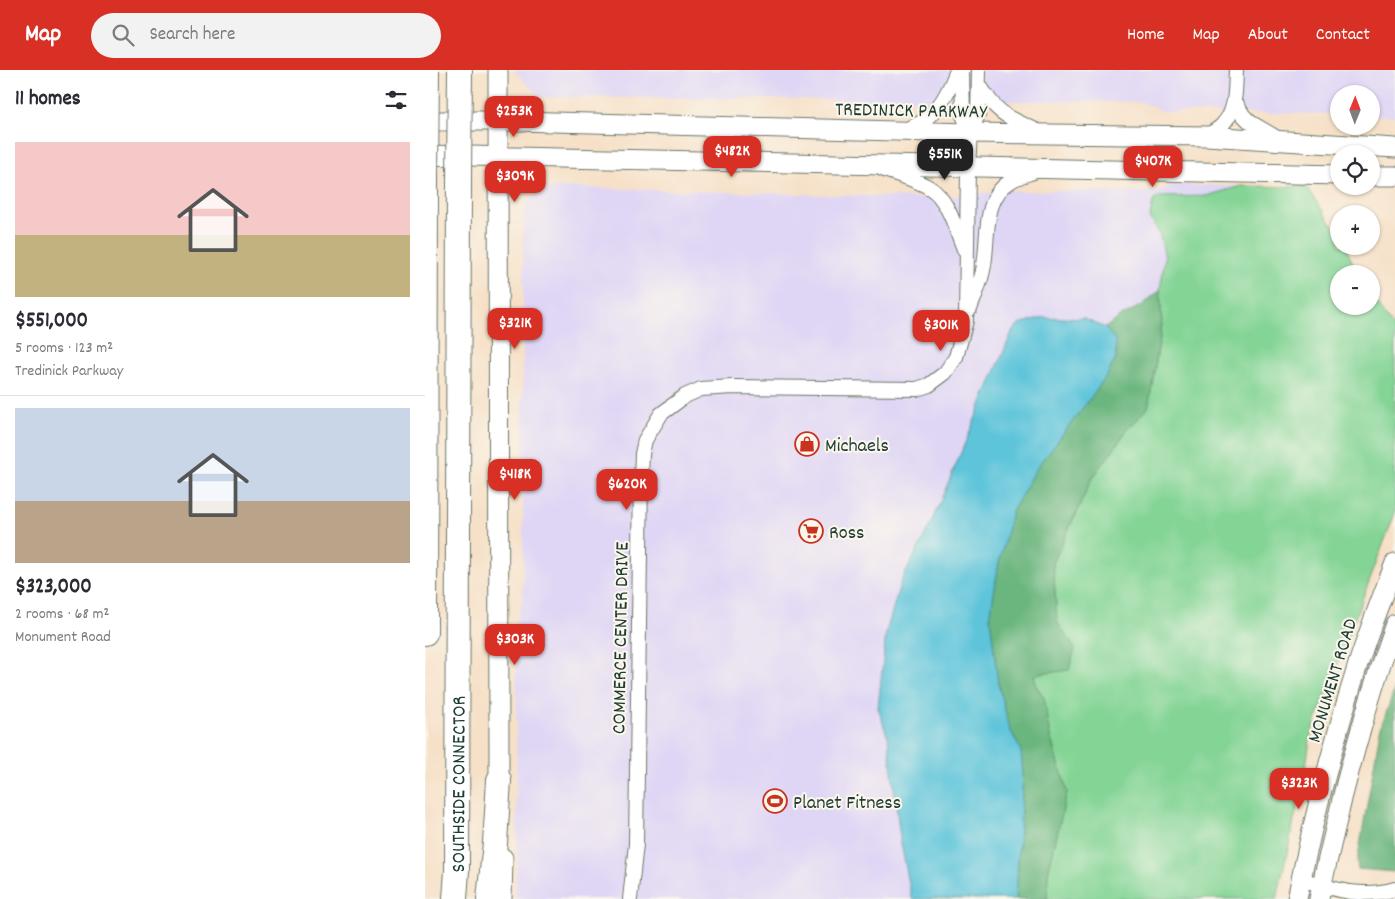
<!DOCTYPE html>
<html lang="en">
<head>
<meta charset="utf-8">
<style>
	body { margin:0; font-family:Dekko,sans-serif; background:#f2f2f3; color:#2b2b33; height:100vh; display:flex; flex-direction:column; font-size:19px; white-space:nowrap }
	* { box-sizing:border-box; margin:0 }
	p { font-size:16px; color:#7c7c81 }
	.icon { flex:none; width:28px; height:28px; fill:none; stroke:currentColor; stroke-width:2; stroke-linecap:round; stroke-linejoin:round }
	.map { position:relative; flex:1; overflow:hidden }
	.sheet { display:flex; flex-direction:column; background:#fff; width:425px }
	.sheet>* { flex:none }
	.needle { width:32px; rotate:1deg }
	.controls { position:absolute; left:905px; top:15px; display:grid; gap:10px }
	.controls a { display:grid; place-items:center; width:50px; height:50px; border-radius:50%; background:#fff; box-shadow:0 1px 4px #0004; font-size:25px }
	.price { position:absolute; translate:-50% -42px; padding:0 11px; border-radius:10px; background:#d93025; color:#fff; font-size:16px; line-height:32px; filter:drop-shadow(0 1px 2px #0008) }
	.price::after { content:''; position:absolute; left:50%; top:30px; width:15px; height:11px; margin-left:-8px; background:inherit; clip-path:polygon(0 0,100% 0,50% 100%) }
	.price.current { background:#222; color:#fff }
	ul { padding:0; list-style:none }
	li { display:grid; align-content:center; gap:10px; height:265px; padding:0 15px }
	li+li { border-top:1px solid #e1e1e2 }
	li span { display:grid; place-items:center; height:155px; border-radius:0px; color:#555 }
	li>.icon { margin-inline-start:auto }
	span .icon { width:90px; height:90px; fill:#fffc; stroke-width:1 }
	li b { font-size:21px }
	h2 { display:flex; justify-content:space-between; align-items:center; height:60px; padding:0 15px; font-size:21px }
	header { display:flex; align-items:center; gap:30px; box-sizing:border-box; height:70px; padding:0 25px; background:#d93025; color:#fff }
	header strong { font-size:24px }
	nav { display:flex; gap:28px; margin-inline-start:auto; font-size:18px }
	.search { width:350px; height:45px; background:#f2f2f3; display:flex; align-items:center; gap:12px; box-sizing:border-box; padding:0 18px; border-radius:28px; color:#7c7c81; font-size:19px }
	main { display:flex; flex:1; min-height:0 }
	.map>svg:first-child { display:block }
</style>
</head>
<body>
<header>
<strong>Map</strong>
<div class="search"><svg class="icon" aria-label="search" viewBox="0 0 24 24"><circle cx="10" cy="10" r="6"/><path d="M15 15l6 6"/></svg>Search here</div>
<nav><a>Home</a><a>Map</a><a>About</a><a>Contact</a></nav>
</header>
<main>
<section class="sheet">
<h2>11 homes<svg class="icon" aria-label="filters" viewBox="0 0 24 24"><path d="M4 7h16M4 17h16"/><circle cx="9" cy="7" r="2"/><circle cx="15" cy="17" r="2"/></svg></h2>
<ul>
<li><span style="background:linear-gradient(#f6c9c9 60%,#c2b280 0)"><svg class="icon" aria-label="home" viewBox="0 0 24 24"><path d="M3 11l9-7 9 7M6 9v11h12V9"/></svg></span><div><b>$551,000</b><p>5 rooms · 123 m²</p><p>Tredinick Parkway</p></div></li>
<li><span style="background:linear-gradient(#c9d6e8 60%,#b9a48a 0)"><svg class="icon" aria-label="home" viewBox="0 0 24 24"><path d="M3 11l9-7 9 7M6 9v11h12V9"/></svg></span><div><b>$323,000</b><p>2 rooms · 68 m²</p><p>Monument Road</p></div></li>
</ul>
</section>
<div class="map">
<svg width="970" height="829" viewBox="0 0 970 829">
	<rect width="100%" height="100%" fill="#fbf7ec"/>
	<filter id="ink" filterUnits="userSpaceOnUse"><feTurbulence type="fractalNoise" baseFrequency=".02" numOctaves="2"/><feDisplacementMap in="SourceGraphic" scale="10" xChannelSelector="R" yChannelSelector="G"/><feConvolveMatrix kernelMatrix="1 2 1 2 8 2 1 2 1" color-interpolation-filters="sRGB"/></filter>
	<filter id="wash" filterUnits="userSpaceOnUse"><feTurbulence type="fractalNoise" baseFrequency=".0096" numOctaves="4" result="noise"/><feDisplacementMap in="SourceGraphic" scale="20" xChannelSelector="R" yChannelSelector="G"/><feGaussianBlur stdDeviation="1.12" result="paint"/><feColorMatrix in="noise" values="0 0 0 0 0 0 0 0 0 0 0 0 0 0 0 0 0 1.4 0 .05"/><feComposite in="paint" operator="in"/></filter>
	<g filter="url(#wash)">
		<rect width="100%" height="100%" fill="#f6e0c7"/>
		<path fill="#dfd5f5" d="M90 0H970V46L946 45V24H914V44L740 42 716 32 115 27 90 2Z
			M747 115 816 116 781 126 733 127 725 147 735 165 740 188 735 220 717 235 696 246 680 258 660 249 587 262 515 432 503 459 492 478 453 638 463 668 475 768 487 829H90L92 794 91 552 98 527V146L104 130 116 121 134 117 505 128 586 121 733 122Z"/>
		<path fill="#83d495" stroke="#518864" d="M816 116 881 117 912 161 914 164V176H920L933 204H914V236H946V226L970 260V443L886 664 881 696 852 829H622L623 803 642 722 626 665 619 628 611 616 610 604 644 600 649 579 632 552 628 493 667 409 700 363 723 338 737 255 735 220 740 188 735 165 725 147 728 131 733 127 781 126Z"/>
		<path fill="#6ab67e" stroke="#447a59" d="M735 220 737 255 723 338 700 363 667 409 628 493 632 552 650 579 644 600 610 605 611 616 619 628 626 666 642 722 623 803 622 829H591L598 703 596 681 585 659 573 614 565 548 574 492 587 442 612 398 682 306 691 288 690 270 680 258 696 246 717 235Z
			M970 618V802L933 799 932 792 955 660Z"/>
		<path fill="#5dc4da" stroke="#3e8087" d="M618 247 660 249 680 258 690 270 691 288 682 306 612 398 587 442 574 492 565 548 573 614 585 659 596 681 598 703 591 829H487L475 768 463 668 453 638 461 563 475 514 503 459 515 432 587 262 594 254Z"/>
	</g>
	<g filter="url(#ink)">
		<g fill="none" stroke-linecap="round" stroke-linejoin="round">
			<g stroke="#6a7667" stroke-width="16">
				<path id="street" d="M537 0 538 45 545 63
					M554 14C572 45 584 48 615 62
					M810 31 818 45 825 52 854 69
					M479 61C486 57 494 54 500 50 516 38 525 19 532 0
					M782 66C787 62 794 59 798 54 812 39 810 19 811 0
					M457 99C472 105 491 109 505 118 523 129 531 160 539 179
					M545 239C550 225 557 210 559 195 564 166 557 128 586 111 593 106 603 104 611 101
					M876 809C908 819 936 829 970 819
					M205 829 211 774 216 408 217 384 220 370 236 344 260 326 276 319 308 317 492 319 504 315 520 303 531 287 541 251 543 97 545 63 553 45 554 0"/>
			</g>
			<g stroke="#6a7667" stroke-width="21">
				<path id="secondary" d="M73 0 74 710 75 723
					M0 51H91L545 63 782 66 970 78
					M0 85 914 105
					M946 106H970
					M77 829 78 788
					M872 829C887 753 907 678 930 604 941 567 956 530 970 493
					M894 829C901 794 910 760 918 725 933 667 949 610 970 554"/>
			</g>
			<g stroke="#6a7667" stroke-width="26">
				<g id="highway">
					<path d="M0 563 1 108"/>
					<path id="s1" d="M30 829 32 801 34 108"/>
					<path d="M64 829 70 773 74 710"/>
				</g>
			</g>
			<use href="#street" stroke="#fff" stroke-width="14"/>
			<use href="#secondary" stroke="#fff" stroke-width="19"/>
			<use href="#highway" stroke="#fff" stroke-width="24"/>
			<g stroke="#6a7667" stroke-width="26" stroke-linecap="butt">
				<path id="highway-bridge" d="M1 108 2 0
					M34 108 35 0"/>
			</g>
			<use href="#highway-bridge" stroke="#fff" stroke-width="24"/>
		</g>
	</g>
	<defs>
		<g id="shop-ring" transform="scale(1.25)"><circle r="9.5" fill="#fbf7ec" stroke="#c8321e" stroke-width="1.5"/><path d="M-5-2.5h2.3a2.7 3.5 0 0 1 5.4 0H5L5.5 6h-11ZM-1.5-2.5h3a1.5 2.3 0 0 0-3 0Z" fill="#c8321e"/></g>
		<g id="supermarket-ring" transform="scale(1.25)"><circle r="9.5" fill="#fbf7ec" stroke="#c8321e" stroke-width="1.5"/><path d="M-6-5.5h2.5l.6 2H6L4.5 2H-2.5L-4.4-4H-6ZM-1.5 3.2a1.3 1.3 0 1 0 .1 0ZM3 3.2a1.3 1.3 0 1 0 .1 0Z" fill="#c8321e"/></g>
		<g id="stadium-ring" transform="scale(1.25)"><circle r="9.5" fill="#fbf7ec" stroke="#c8321e" stroke-width="1.5"/><path d="M0-5a6.5 5 0 1 0 0 10a6.5 5 0 1 0 0-10ZM-3.5-1.8h7v3.6h-7Z" fill="#c8321e"/></g>
	</defs>
	<g fill-rule="evenodd">
		<use href="#shop-ring" x="382" y="374"/>
		<use href="#supermarket-ring" x="386" y="461"/>
		<use href="#stadium-ring" x="350" y="731"/>
	</g>
	<g text-anchor="middle" stroke-width="4" stroke-linejoin="round" paint-order="stroke">
		<g font-size="20" fill="#1f3d34" stroke="#fbf7ec">
			<text transform="translate(486 39) rotate(1)" y="7">TREDINICK PARKWAY</text>
			<text transform="translate(194 568) rotate(-89)" y="7">COMMERCE CENTER DRIVE</text>
			<text transform="translate(906 610) rotate(-73)" y="7">MONUMENT ROAD</text>
			<text dy="7" stroke="none"><textPath href="#s1" startOffset="115">SOUTHSIDE CONNECTOR</textPath></text>
		</g>
		<g font-size="20" fill="#1f3d34" stroke="#fbf7ec" text-anchor="start">
			<text x="400" y="381">Michaels</text>
			<text x="404" y="468">Ross</text>
			<text x="368" y="738">Planet Fitness</text>
		</g>
	</g>
</svg>
<div class="controls">
<a><svg class="needle" viewBox="-14 -14 28 28"><path d="M0-13l5 13h-10z" fill="#e53935"/><path d="M0 13l5-13h-10z" fill="#7c7c81"/></svg></a>
<a><svg class="icon" aria-label="locate" viewBox="0 0 24 24"><circle cx="12" cy="12" r="6"/><path d="M12 2v4M12 18v4M2 12h4M18 12h4"/></svg></a>
<a>+</a>
<a>−</a>
</div>
<b class="price" style="left:89px;top:68px">$253K</b>
<b class="price" style="left:307px;top:108px">$482K</b>
<b class="price current" style="left:520px;top:111px">$551K</b>
<b class="price" style="left:728px;top:118px">$407K</b>
<b class="price" style="left:90px;top:133px">$309K</b>
<b class="price" style="left:90px;top:280px">$321K</b>
<b class="price" style="left:516px;top:282px">$301K</b>
<b class="price" style="left:90px;top:431px">$418K</b>
<b class="price" style="left:202px;top:441px">$620K</b>
<b class="price" style="left:90px;top:596px">$303K</b>
<b class="price" style="left:874px;top:740px">$323K</b>
</div>
</main>
</body>
</html>
